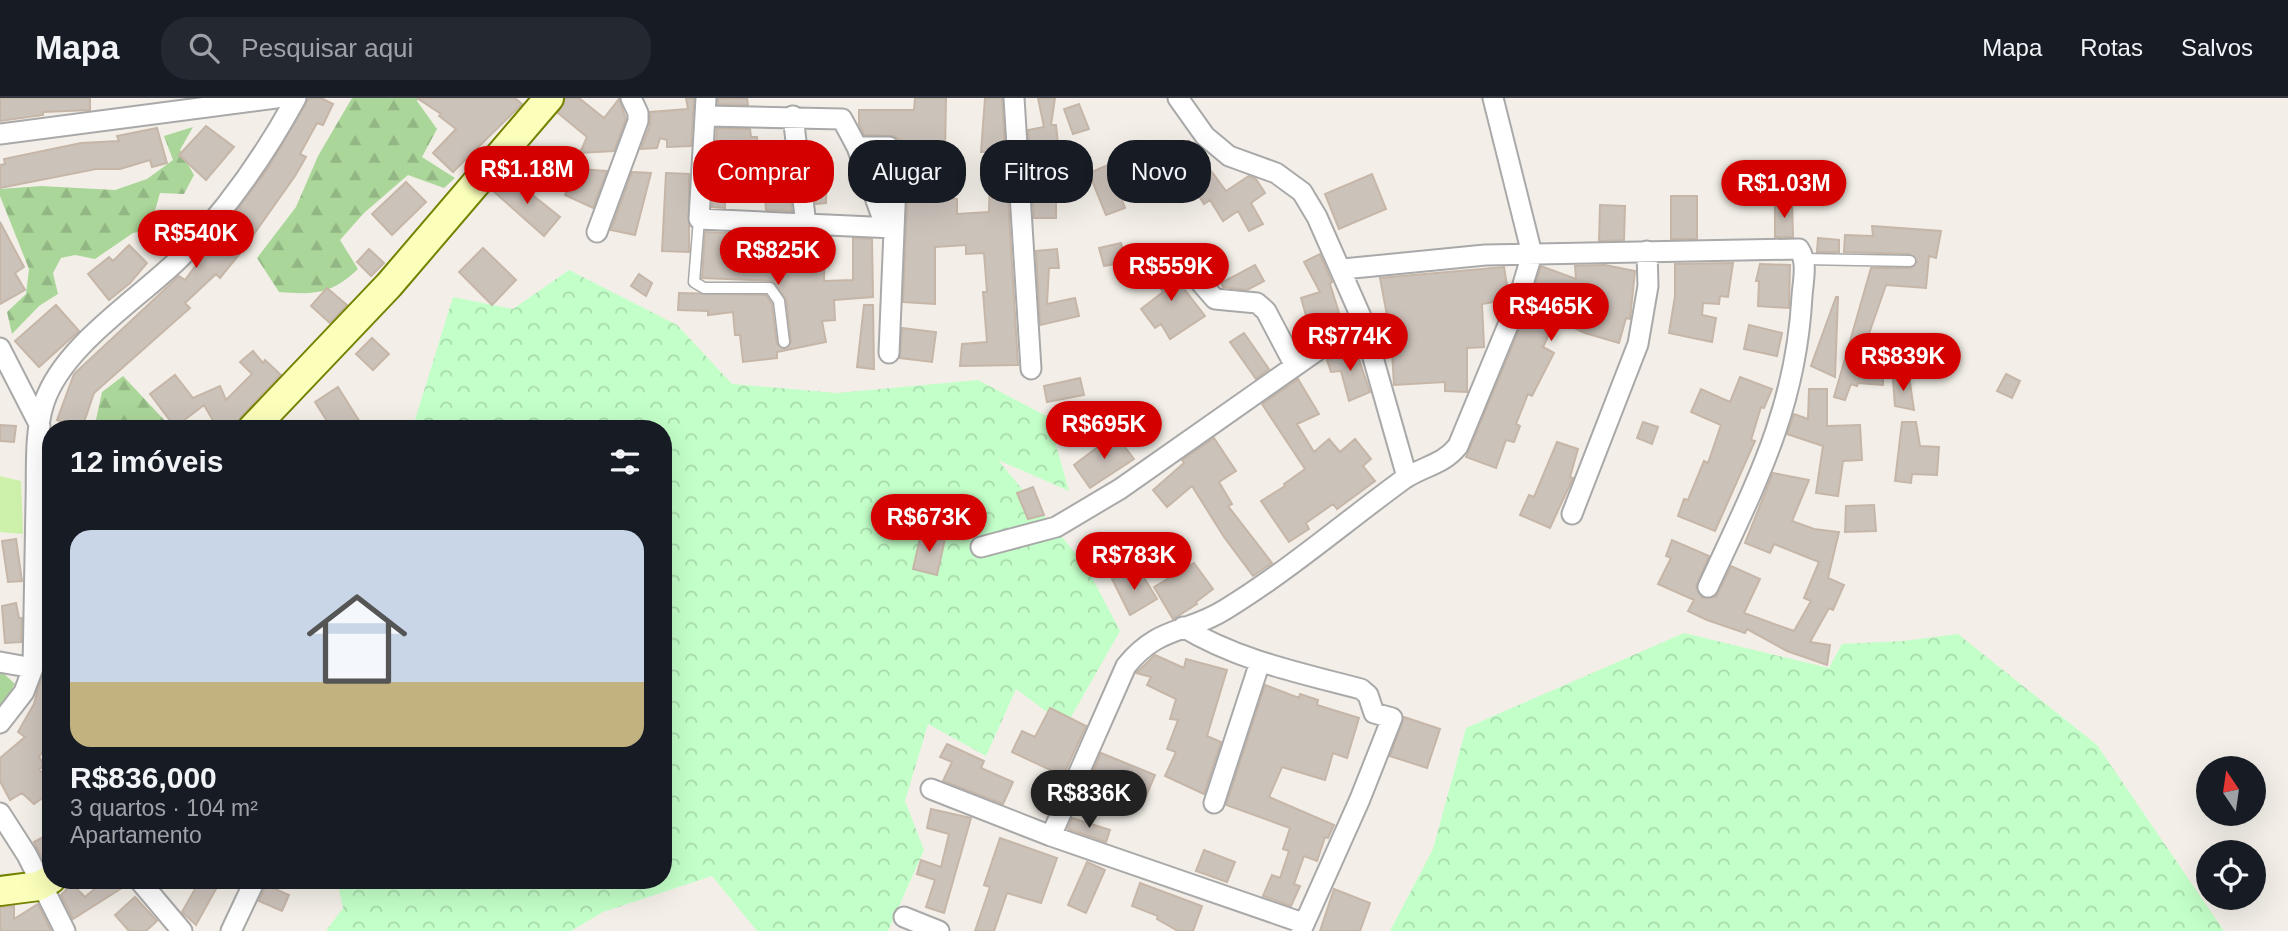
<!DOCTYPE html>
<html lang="pt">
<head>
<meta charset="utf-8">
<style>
	body { margin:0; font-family:Arial,sans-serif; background:#242831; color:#f1f3f6; height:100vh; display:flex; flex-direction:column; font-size:26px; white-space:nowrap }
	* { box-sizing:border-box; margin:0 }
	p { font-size:23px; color:#9ea1a6 }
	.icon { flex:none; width:38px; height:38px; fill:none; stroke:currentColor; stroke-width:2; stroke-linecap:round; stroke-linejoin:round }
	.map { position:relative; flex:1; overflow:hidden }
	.sheet { position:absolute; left:42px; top:322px; width:630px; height:469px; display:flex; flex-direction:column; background:#171b24; border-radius:28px; box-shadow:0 7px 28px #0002 }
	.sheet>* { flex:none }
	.top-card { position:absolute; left:693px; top:42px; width:665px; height:63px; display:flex; gap:14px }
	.needle { width:46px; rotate:347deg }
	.controls { position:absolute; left:2196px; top:658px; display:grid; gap:14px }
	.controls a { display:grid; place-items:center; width:70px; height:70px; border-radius:50%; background:#171b24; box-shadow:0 7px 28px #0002; font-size:35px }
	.price { position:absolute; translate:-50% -60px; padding:0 16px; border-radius:24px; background:#d40000; color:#fff; font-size:23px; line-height:46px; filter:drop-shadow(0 2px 4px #0008) }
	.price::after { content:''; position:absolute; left:50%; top:42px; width:21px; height:16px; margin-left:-10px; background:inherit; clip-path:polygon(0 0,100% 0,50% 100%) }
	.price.active { background:#222; color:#fff }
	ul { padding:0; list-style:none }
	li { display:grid; align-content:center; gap:14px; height:371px; padding:0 28px }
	li span { display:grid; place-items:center; height:217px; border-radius:21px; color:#555 }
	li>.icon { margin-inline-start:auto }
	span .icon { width:126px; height:126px; fill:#fffc; stroke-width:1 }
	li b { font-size:30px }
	h2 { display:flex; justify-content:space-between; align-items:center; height:84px; padding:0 28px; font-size:30px }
	.chip { padding:0 24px; border-radius:28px; background:#171b24; box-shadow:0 7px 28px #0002; font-size:24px; line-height:63px }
	.chip.active { background:#d40000; color:#fff }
	header { display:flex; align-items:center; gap:42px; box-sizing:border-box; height:98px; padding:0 35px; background:#171b24; border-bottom:2px solid #363941 }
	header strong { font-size:33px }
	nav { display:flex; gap:38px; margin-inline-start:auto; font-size:24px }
	.search { width:490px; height:63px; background:#242831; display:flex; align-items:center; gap:18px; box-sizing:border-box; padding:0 24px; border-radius:28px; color:#9ea1a6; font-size:26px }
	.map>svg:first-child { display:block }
</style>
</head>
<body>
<header>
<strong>Mapa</strong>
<div class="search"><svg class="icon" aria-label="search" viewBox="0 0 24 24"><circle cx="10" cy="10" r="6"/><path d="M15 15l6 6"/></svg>Pesquisar aqui</div>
<nav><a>Mapa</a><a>Rotas</a><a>Salvos</a></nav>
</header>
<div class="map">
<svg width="2288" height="833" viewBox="0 0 2288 833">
	<defs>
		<pattern id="forest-firs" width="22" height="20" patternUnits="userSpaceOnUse" patternTransform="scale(1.75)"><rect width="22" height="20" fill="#abd699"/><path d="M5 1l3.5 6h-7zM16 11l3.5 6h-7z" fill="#93b784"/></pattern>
		<pattern id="park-crowns" width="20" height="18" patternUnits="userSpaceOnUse" patternTransform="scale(1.75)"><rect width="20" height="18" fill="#c3ffc8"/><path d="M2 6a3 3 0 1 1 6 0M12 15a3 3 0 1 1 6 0" fill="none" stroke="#a7daac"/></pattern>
	</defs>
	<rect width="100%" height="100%" fill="#f3efe8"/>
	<path fill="#cdf1aa" d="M0 378 21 383 23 436 0 434Z"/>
	<path fill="url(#forest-firs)" d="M352 0H419L417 3 437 31 422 59 455 80 444 90 408 77 364 115 340 142 358 171C332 196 315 197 279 194L257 160 296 109 318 58Z
		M193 29 180 52 194 77 184 96 160 95 154 116 157 130 133 135 95 161 75 157 61 160 53 175 58 196 39 208 12 236 7 214 26 196 29 171 0 98V91L41 88 115 92 147 81 173 62 164 38Z
		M123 278 167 325 169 331H94L102 294Z
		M0 572 15 586 0 610Z"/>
	<path fill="url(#park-crowns)" d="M569 172 677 227 732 286 837 295 978 282 1048 319 1069 393 998 362 1086 468 1120 533 1066 628 1016 591 986 658 928 626 905 703 924 752 888 833H757L712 778 603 814 571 833H326L343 810 337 782H663V331H390L414 325 453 199 513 211Z
		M1684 535 1829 570 1842 546 1903 543 1958 536 2097 647 2224 833H1390L1433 751 1466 630Z"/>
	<path fill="#cbc2ba" stroke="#c6b6a8" stroke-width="2" d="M0 0H90V12L43 14V17L0 23Z
		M309 0H321L333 6 323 27 317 25 300 56 306 59 295 78 242 153 220 180 216 176 185 205 190 210 94 295 82 330 57 322 74 276 179 178 185 182 268 70Z
		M417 0H515L522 6 453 74 433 55 456 31 439 18 441 16Z
		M565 0H579L604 20 619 1 626 21 614 53 580 55 587 39 558 15Z
		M686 0H694L691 48 667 49V42L660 40 657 50 641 51 650 27V14L688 11Z
		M718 0H747L748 7 718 6Z
		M915 0H946L945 54H933L934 100 957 101V116L989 114 990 77H986V54H981L985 0H1002L1018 267 960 268 962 246 987 244 983 194H987L984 155 966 156V147L935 149V206L903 204 909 60 902 43 894 38 864 37 859 26V12H914Z
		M1038 0H1055L1051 27H1056L1062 86H1056V120H1034L1028 32 1044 29Z
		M1079 6 1089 31 1073 36 1064 11Z
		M206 28 234 49 206 82 179 57Z
		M157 30 167 65 152 69 150 62 120 71H96L0 90V67L5 66 4 61 81 45 119 43 117 38Z
		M717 30 750 31 751 39H757L759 74V70L787 69 792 113 766 112 764 84 725 85V110L712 109Z
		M1189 43 1226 93 1249 78 1256 81 1265 95 1251 105 1263 126 1249 133 1238 113 1223 123 1210 102 1204 106 1183 73 1169 85 1156 70Z
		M1108 67 1125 110 1106 117 1089 75Z
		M811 69H827L826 105 816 106Z
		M577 71 607 73 593 110 565 97Z
		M632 74 651 75 635 137 611 132Z
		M666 75 689 76V154L662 153Z
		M1372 76 1386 111 1339 131 1325 96Z
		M505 78 517 90 520 87 560 119 544 138 492 92Z
		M406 84 426 104 392 137 372 116Z
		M1671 98H1697V141H1671Z
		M1792 105 1793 139H1775V106Z
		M1600 107 1625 108 1624 142 1599 143Z
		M0 124 24 169 15 175 25 192 0 206Z
		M1872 128 1941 133 1936 160 1929 158 1926 190 1886 187 1858 267 1861 271 1883 272V287L1858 285 1857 288 1851 286 1845 302 1834 299 1871 170H1911L1917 164 1910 156 1844 154 1845 137 1873 138Z
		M705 134 825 139 824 183 853 182V140L872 141 873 199 834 202 835 222 822 223 826 244 777 254V260L743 264 740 237H735L733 214 708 217V213L678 212 679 195 766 197 772 206 777 246 784 251 791 244 786 201 773 183 702 180Z
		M1818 140 1839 142V154H1817Z
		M1121 145 1125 164 1104 168 1099 150Z
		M129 147 147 165 130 185 109 202 88 176 109 159 113 163Z
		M483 150 516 182 492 207 459 174Z
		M369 151 384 165 371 178 357 164Z
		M1057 151 1059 170H1049L1047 206 1075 200 1079 218 1040 227 1036 153Z
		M1320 156 1332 184 1330 186 1339 215 1307 221 1301 200 1320 194 1304 164Z
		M1161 161 1205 218 1170 241 1161 226 1155 230 1141 211 1163 194 1147 171Z
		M1733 165 1728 199 1720 198 1719 206 1703 205 1702 217 1716 220 1712 244 1669 235 1675 198V166Z
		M1760 166 1790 167 1789 210 1758 208 1759 183H1756Z
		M1255 167 1264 183 1247 192 1223 189 1221 185Z
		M1605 167 1635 173 1630 221 1626 220 1619 245 1585 235 1556 221 1543 249 1554 255 1532 298 1528 296 1516 326 1520 328 1514 344 1506 342 1496 370 1466 359 1529 208 1541 168 1576 181 1575 168Z
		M1504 169 1508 194 1505 202 1482 206 1484 249 1467 250V294L1445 293V284L1394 287 1392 254H1386L1385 228H1389L1380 180Z
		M639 176 652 185 646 198 631 188Z
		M327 190 347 207 330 225 311 208Z
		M1836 199H1838L1835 279 1811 268Z
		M56 207 79 233 39 269 15 243Z
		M864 207H873L874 271 857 269Z
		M1749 227 1782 235 1777 258 1744 251Z
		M902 230 936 234 932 264 900 260Z
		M1244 235 1269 271 1256 281 1230 244Z
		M372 240 389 256 373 272 356 256Z
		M1355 250 1370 294 1349 303 1341 273 1331 274 1327 262Z
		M253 253 263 265 265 262 281 277 240 320 234 331H218L204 307 175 329 150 296 175 277 193 300 220 288 226 302 252 276 240 264Z
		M2006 276 2020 283 2012 300 1997 293Z
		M1909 278 1914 312 1895 308 1893 282Z
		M1740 279 1772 291 1764 310 1761 309 1751 342 1755 343 1715 433 1678 418 1684 401 1688 402 1704 363 1708 365 1721 327 1691 314 1701 291 1730 304Z
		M1080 280 1084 297 1047 304 1044 288Z
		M1298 281 1319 316 1297 326 1314 354 1329 341 1340 354 1355 341 1371 361 1363 368 1375 383 1337 411 1333 406 1306 425 1309 431 1289 444 1261 403 1285 388 1284 386 1305 371 1262 306Z
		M338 289 361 326 353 331H332L315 304Z
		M1809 291H1827V328L1860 327 1862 362 1843 363 1838 398 1816 395 1823 348 1787 336 1794 316 1808 321Z
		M1643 324 1658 329 1652 346 1637 340Z
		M1902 324H1916L1920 348 1939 349 1937 377 1912 376 1911 385 1895 383Z
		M0 327 16 328 14 344 0 343Z
		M1115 336 1134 361 1090 390 1074 367Z
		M1214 340 1236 373 1219 384 1232 406 1228 408 1272 465 1253 478 1224 439 1192 388 1167 409 1153 392 1184 365 1182 362Z
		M1557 344 1578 351 1570 379 1573 380 1550 430 1520 417 1529 397 1534 399Z
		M1773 375 1809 382 1792 423 1814 431 1839 434 1828 480 1844 487 1833 512 1829 510 1810 544 1830 547 1827 567 1787 553 1747 531 1745 535 1707 522 1688 513 1694 502 1658 486 1671 460 1666 458 1672 442 1709 458 1696 489 1702 500 1716 499 1731 468 1760 481 1744 515 1794 533 1811 503 1804 500 1819 464 1774 446 1770 455 1745 445Z
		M1033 389 1044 417 1028 421 1017 395Z
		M1874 407 1876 433 1845 434 1846 408Z
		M921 436 945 441 937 477 913 471Z
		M16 441 22 483 8 484 2 443Z
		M1194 465 1213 491 1196 504 1197 506 1173 521 1154 489Z
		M1126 476 1131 481 1143 478 1157 501 1130 517 1112 481Z
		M16 505 19 520H22L21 544 5 545 2 508Z
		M1155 557 1184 570 1186 561 1227 572 1207 638 1221 644 1204 696 1165 678 1176 654 1167 651 1178 622 1170 621 1176 601 1147 587 1151 579 1136 575Z
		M46 562H51V642L39 659 45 668 39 671 51 686V694L34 706 22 695 10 702 0 683V660L25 639 18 634 34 606Z
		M1265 587 1299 600 1300 596 1318 602 1317 607 1359 620 1347 660 1333 655 1325 682 1282 669 1269 699 1334 727 1328 740 1325 739 1317 763 1304 758 1294 786 1300 788 1291 808 1263 798 1272 777 1280 780 1289 753 1283 751 1290 730 1226 707Z
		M1050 610 1086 628 1063 678 1012 654 1022 633 1035 639Z
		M1404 619 1440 631 1427 670 1390 658Z
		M947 646 984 663 981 670 1013 684 1003 706 943 683 952 664 940 659Z
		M1101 655 1155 677 1144 703 1090 681Z
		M931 711 971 720 944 815 926 809 935 782 917 776 921 762 941 769 949 736 927 730Z
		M1072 720 1110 732 1106 744 1068 731Z
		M51 735V764L45 766 34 744Z
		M1000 740 1057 760 1041 805 1007 795 994 833H975L990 789 984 787Z
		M1204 752 1235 764 1227 784 1196 773Z
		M1087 764 1105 772 1086 815 1068 807Z
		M105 782H127L128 786 73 821 61 797 72 786 85 799Z
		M200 782 216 791 196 827 182 814Z
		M1140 785 1202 808 1193 833H1178L1157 821 1158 818 1132 808Z
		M266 787 289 797 282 813 259 803Z
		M1334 791 1370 805 1360 833H1320Z
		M135 799 157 823 146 833H129L115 817Z
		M38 806 51 833H0V809L14 808V821Z"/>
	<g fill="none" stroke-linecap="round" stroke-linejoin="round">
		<g stroke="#a9a9a9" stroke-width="13">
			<path id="lane" d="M699 121 694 184 704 190H770L779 203 784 244
				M1804 161 1910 163"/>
		</g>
		<g stroke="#a9a9a9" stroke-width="23">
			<path id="street" d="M706 0 699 121 894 130
				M1014 0 1031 271
				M1178 0 1205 38 1229 58 1276 75 1302 94 1317 119 1362 221 1407 379
				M707 18 842 21 857 49 886 130
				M793 18 806 127
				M0 36 276 0
				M857 49H889L897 60 889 255
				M597 134 638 23V15L631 0
				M1181 162 1215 201 1257 205 1266 213 1295 268
				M1343 171 1485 157 1799 151C1808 164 1803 183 1802 198 1796 312 1755 387 1708 489
				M0 250 40 328
				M1572 416 1638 246 1648 188 1647 153
				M981 449 1056 429 1120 391 1362 221
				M1183 529C1237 562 1300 575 1361 591L1368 597 1374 615 1392 620 1360 701 1301 833
				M0 564 33 570
				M0 625 24 594 33 570C34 515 35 460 36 405 37 373 34 336 44 305 63 247 139 201 181 159 228 110 264 59 296 0
				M931 691 1051 738 1303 825
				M1214 705 1260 564
				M0 715 27 757 65 833
				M1051 738 1126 568C1159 527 1187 536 1226 511 1288 473 1345 424 1404 381 1423 368 1443 367 1458 348L1518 203 1532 156 1493 0
				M139 782 182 833
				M904 819 939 833
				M231 833 255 782"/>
		</g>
		<g stroke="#748200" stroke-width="32">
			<path id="secondary" d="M252 331 389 187 549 0
				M0 793 39 788 51 781"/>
		</g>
		<use href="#lane" stroke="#fff" stroke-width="10"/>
		<use href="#street" stroke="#fff" stroke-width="19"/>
		<use href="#secondary" stroke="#fbffba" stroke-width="28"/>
	</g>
</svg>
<div class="controls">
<a><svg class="needle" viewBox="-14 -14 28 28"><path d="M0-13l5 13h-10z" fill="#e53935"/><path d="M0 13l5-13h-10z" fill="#9ea1a6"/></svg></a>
<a><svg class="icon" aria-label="locate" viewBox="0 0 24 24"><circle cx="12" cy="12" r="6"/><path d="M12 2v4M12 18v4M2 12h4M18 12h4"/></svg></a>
</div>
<b class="price" style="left:527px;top:108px">R$1.18M</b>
<b class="price" style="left:1784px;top:122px">R$1.03M</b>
<b class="price" style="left:196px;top:172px">R$540K</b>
<b class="price" style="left:778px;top:189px">R$825K</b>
<b class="price" style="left:1171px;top:205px">R$559K</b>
<b class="price" style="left:1551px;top:245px">R$465K</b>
<b class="price" style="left:1350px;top:275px">R$774K</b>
<b class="price" style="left:1903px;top:295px">R$839K</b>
<b class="price" style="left:1104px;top:363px">R$695K</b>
<b class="price" style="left:929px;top:456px">R$673K</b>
<b class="price" style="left:1134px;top:494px">R$783K</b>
<b class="price active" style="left:1089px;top:732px">R$836K</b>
<div class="top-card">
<a class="chip active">Comprar</a>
<a class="chip">Alugar</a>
<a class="chip">Filtros</a>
<a class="chip">Novo</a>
</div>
<section class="sheet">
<h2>12 imóveis<svg class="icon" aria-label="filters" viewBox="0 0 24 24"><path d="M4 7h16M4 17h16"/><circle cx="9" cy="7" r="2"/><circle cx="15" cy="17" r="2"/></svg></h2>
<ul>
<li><span style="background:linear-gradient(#c9d6e8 70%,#c2b280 0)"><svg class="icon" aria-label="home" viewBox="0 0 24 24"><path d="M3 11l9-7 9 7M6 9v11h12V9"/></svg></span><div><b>R$836,000</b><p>3 quartos · 104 m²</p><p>Apartamento</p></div></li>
</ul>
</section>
</div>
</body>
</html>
